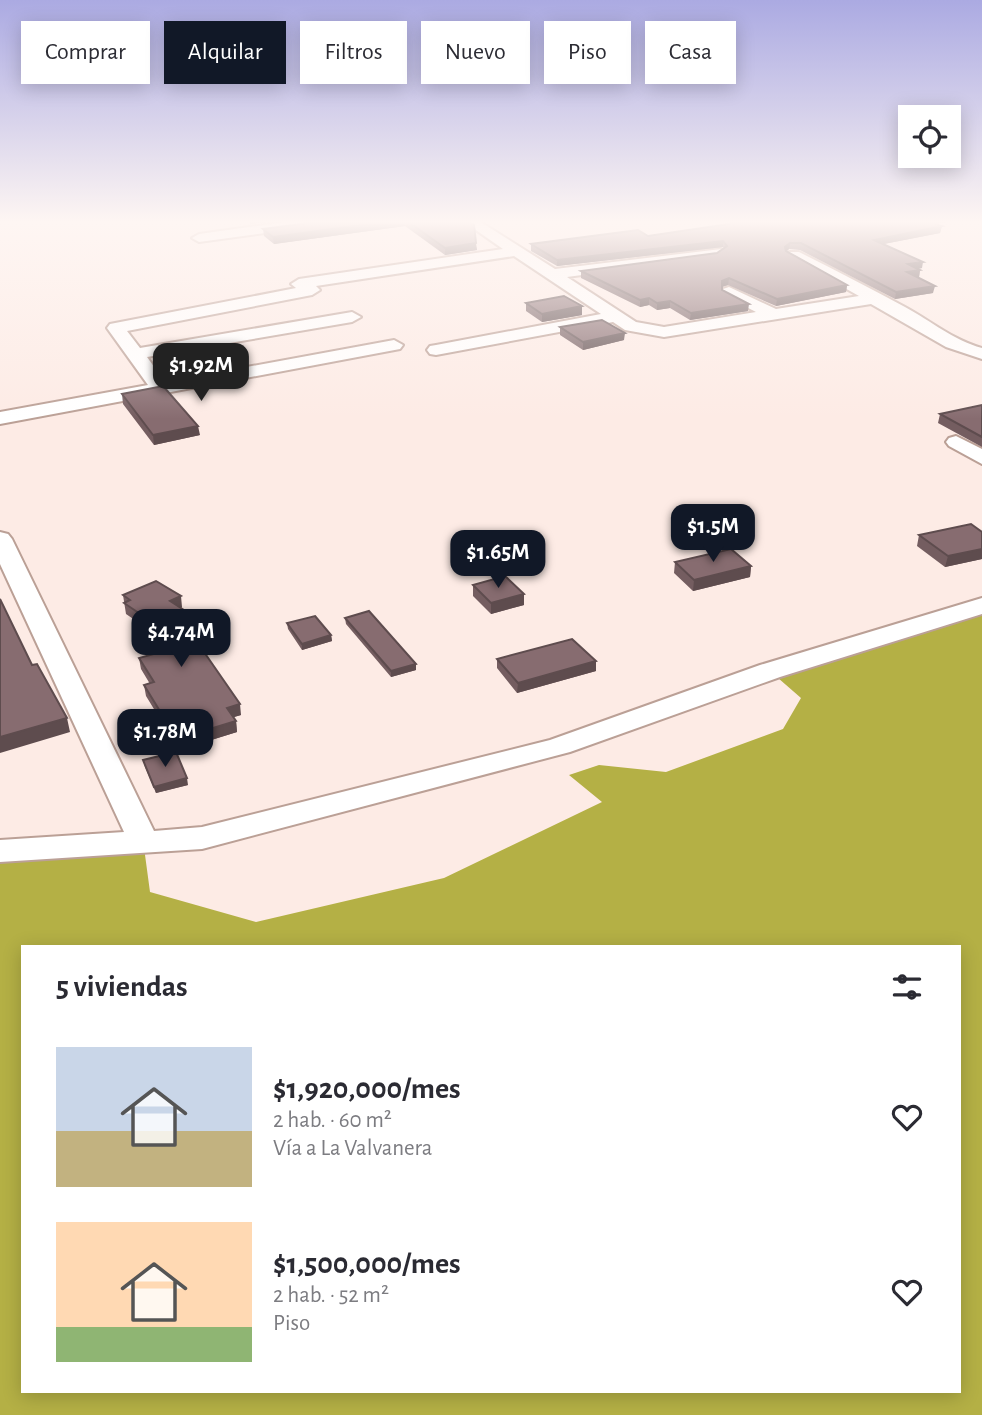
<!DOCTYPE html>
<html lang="es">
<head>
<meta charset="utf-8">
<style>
	body { margin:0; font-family:"Alegreya Sans",sans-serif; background:#f2f2f3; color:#2b2b33; height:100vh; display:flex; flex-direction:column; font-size:26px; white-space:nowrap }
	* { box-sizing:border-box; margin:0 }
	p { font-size:23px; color:#7c7c81 }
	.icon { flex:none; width:38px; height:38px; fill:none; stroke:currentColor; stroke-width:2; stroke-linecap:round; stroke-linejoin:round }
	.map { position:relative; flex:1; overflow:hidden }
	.side { position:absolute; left:21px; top:945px; width:940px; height:448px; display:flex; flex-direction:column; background:#fff; border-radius:0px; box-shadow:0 4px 18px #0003 }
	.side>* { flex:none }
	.guide { position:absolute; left:21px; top:21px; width:942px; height:63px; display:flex; gap:14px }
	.buttons { position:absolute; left:898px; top:105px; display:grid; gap:14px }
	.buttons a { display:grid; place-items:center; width:63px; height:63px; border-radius:0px; background:#fff; box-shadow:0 4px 18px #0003; font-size:35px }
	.price { position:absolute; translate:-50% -60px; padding:0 16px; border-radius:14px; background:#111827; color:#fff; font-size:23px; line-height:46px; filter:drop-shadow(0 2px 4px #0008) }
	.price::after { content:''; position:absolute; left:50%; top:42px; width:21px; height:16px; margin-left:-10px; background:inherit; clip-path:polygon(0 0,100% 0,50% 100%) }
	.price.current { background:#222; color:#fff }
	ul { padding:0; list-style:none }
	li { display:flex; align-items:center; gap:21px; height:175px; padding:0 35px }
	li span { display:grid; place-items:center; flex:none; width:196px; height:140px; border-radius:0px; color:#555 }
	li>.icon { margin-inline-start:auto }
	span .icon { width:84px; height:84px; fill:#fffc; stroke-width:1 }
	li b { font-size:30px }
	h2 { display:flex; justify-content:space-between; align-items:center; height:84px; padding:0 35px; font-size:30px }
	.tag { padding:0 24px; border-radius:0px; background:#fff; box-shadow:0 4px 18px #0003; font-size:24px; line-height:63px }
	.tag.current { background:#111827; color:#fff }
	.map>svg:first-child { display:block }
</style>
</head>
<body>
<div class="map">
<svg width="982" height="1415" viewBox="0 0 982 1415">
	<rect width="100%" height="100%" fill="#fdebe5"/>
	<path fill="#b4b045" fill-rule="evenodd" d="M982 606V1415H0V851L143 840 150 892 256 922 444 878 602 802 569 775 599 765 666 772 783 729 801 698 770 671ZM23 947H959V1391H23Z"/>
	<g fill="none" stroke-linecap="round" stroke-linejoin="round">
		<g stroke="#bba096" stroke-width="4">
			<path id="street" d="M293 221H330L323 225 199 242 192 238 199 234Z
				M463 221H479L555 269 721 249 724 252 716 257 567 277 636 322 664 327 756 312 723 295V289L729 287 776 309 859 296 786 255 789 252H799C835 270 870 288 905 307 931 321 953 340 982 348V359L946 347 871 304 664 337 625 330 613 322 436 355 430 354 427 350 430 346 436 345 601 314 514 256 316 286 320 290 312 295 127 331 140 348 352 312 361 317 352 322 147 357 165 382 394 340 403 345 400 349 0 424V412L148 385 107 328 110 324 296 288 291 284 299 279 503 249Z
				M956 436 982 449V464L949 446 946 442 949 438Z
				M0 532 8 534 12 539 154 831 202 827 550 740 760 665 982 598V614L780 677 570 752 202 849 0 862V840L124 832 0 564Z"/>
		</g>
		<use href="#street" fill="#fff" fill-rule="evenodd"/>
	</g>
	<path fill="#745d60" d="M323 221H468L477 250 445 255 405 226 274 244 264 236 263 229Z
		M749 221H952L935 224 942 226 940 233 884 244 922 268 918 269 920 270 919 277H917L933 293 895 299 800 250 789 249 787 251 847 285 846 292 776 306 728 285 722 287V290L748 311 690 320 670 308 657 310 649 305 640 307 581 278V271L717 253 724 248 723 247 557 266 531 251V244L648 236Z
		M526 303 582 315 542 322 526 311Z
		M560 327 624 340 583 350 560 335Z
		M122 394 200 435 154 445 123 404Z
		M982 405V447L938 423 940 414Z
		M982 532V559L945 567 917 546 919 535Z
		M675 562 751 566 750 577 693 591 674 573Z
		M473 585 524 605 491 614 473 596Z
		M123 595 182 607 181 608 184 610 186 620 183 622 241 715 233 717 236 721 237 732 179 750 146 696 144 685 150 684 141 669 139 658 176 648 126 614Z
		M345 618 416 664V670L391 677 346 624Z
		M287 623 331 635 332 641 302 650 288 629Z
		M497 659 596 671 517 693 497 668Z
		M143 760 188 785 156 793 145 767Z"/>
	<path fill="#5e4c4e" d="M250 221H276L250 224Z
		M392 221H405V226L274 244 273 237Z
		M923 221H952L922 226Z
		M942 226 940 233 873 246 874 240Z
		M723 241V247L557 266V260Z
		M476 243 477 250 445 255V248Z
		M790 243 789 249 784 253 785 247Z
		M923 262 922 268 907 270 908 264Z
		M920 270 919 277 906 278 907 272Z
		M729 278 728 285 721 287 722 281Z
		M847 285 846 292 776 306 777 299Z
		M935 286 933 293 895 299 896 292Z
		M649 298V305L640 307V300Z
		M670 301V308L657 310V303Z
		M749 304 748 311 690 320 691 313Z
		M582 306V315L542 322V314Z
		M625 333 624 340 583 350V342Z
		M198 426 200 435 154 445 153 435Z
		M982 549V559L945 567 948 556Z
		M751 566 750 577 693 591 694 580Z
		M524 594V605L491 614V603Z
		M181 596 182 607 172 612 170 601Z
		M184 610 186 620 179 624 177 613Z
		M331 635 332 641 302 650V644Z
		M596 661V671L517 693 518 683Z
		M416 664V670L391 677V671Z
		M240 704 241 715 228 719 227 708Z
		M67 718 70 732 0 753V737Z
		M236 721 237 732 179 750 177 739Z
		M187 778 188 785 156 793 154 787Z"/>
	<path fill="#876c70" stroke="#5e4c4e" stroke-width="2" d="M323 221H392L273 237 263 229Z
		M407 221H468L474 225 476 243 445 248Z
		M749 221H926L942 226 874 240 923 262 908 264 920 270 907 272 935 286 896 292 801 243H790L785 247 786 251 847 285 777 299 729 278 722 281V290L749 304 691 313 670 301 657 303 649 298 640 300 581 271 717 253 727 246 723 241 557 260 531 244 638 230 648 236Z
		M564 296 582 306 542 314 526 303Z
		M602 320 625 333 583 342 560 327Z
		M163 386 198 426 153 435 122 394Z
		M982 405V437L940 414Z
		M971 524 982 532V549L948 556 919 535Z
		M731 549 751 566 694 580 675 562Z
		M505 576 524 594 491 603 473 585Z
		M156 581 181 596 170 601 184 610 177 613 240 704 227 708 236 721 177 739 144 685 154 682 139 658 186 645 124 603 130 600 123 595Z
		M0 599 32 665 37 664 67 718 0 737Z
		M369 611 416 664 391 671 345 618Z
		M315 616 331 635 302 644 287 623Z
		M572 639 596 661 518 683 497 659Z
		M176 752 187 778 154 787 143 760Z"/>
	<linearGradient id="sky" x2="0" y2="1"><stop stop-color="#abaae2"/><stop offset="0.53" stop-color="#fef6f3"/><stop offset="1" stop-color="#fef6f3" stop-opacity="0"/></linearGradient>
	<rect width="982" height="419" fill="url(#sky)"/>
</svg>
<div class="buttons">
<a><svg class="icon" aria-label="locate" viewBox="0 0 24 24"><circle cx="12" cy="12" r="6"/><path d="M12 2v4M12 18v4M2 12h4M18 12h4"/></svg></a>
</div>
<b class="price current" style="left:201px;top:403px">$1.92M</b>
<b class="price" style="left:713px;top:564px">$1.5M</b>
<b class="price" style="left:498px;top:590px">$1.65M</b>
<b class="price" style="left:181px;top:669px">$4.74M</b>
<b class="price" style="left:165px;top:769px">$1.78M</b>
<div class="guide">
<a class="tag">Comprar</a>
<a class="tag current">Alquilar</a>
<a class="tag">Filtros</a>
<a class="tag">Nuevo</a>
<a class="tag">Piso</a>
<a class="tag">Casa</a>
</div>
<section class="side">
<h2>5 viviendas<svg class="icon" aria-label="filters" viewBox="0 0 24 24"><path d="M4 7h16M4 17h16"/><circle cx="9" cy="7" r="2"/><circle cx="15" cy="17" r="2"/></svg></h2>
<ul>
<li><span style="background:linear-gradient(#c9d6e8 60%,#c2b280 0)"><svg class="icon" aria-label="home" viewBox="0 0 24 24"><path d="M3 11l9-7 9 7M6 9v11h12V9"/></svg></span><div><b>$1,920,000/mes</b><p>2 hab. · 60 m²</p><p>Vía a La Valvanera</p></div><svg class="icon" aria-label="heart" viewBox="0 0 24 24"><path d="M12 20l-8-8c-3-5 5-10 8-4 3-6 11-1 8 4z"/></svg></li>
<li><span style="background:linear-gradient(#ffd9b3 75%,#8fb573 0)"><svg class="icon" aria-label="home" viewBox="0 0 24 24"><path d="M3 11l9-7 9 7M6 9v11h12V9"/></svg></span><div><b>$1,500,000/mes</b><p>2 hab. · 52 m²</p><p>Piso</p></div><svg class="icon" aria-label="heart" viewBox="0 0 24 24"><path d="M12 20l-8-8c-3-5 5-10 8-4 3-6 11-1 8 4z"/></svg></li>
</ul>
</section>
</div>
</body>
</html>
